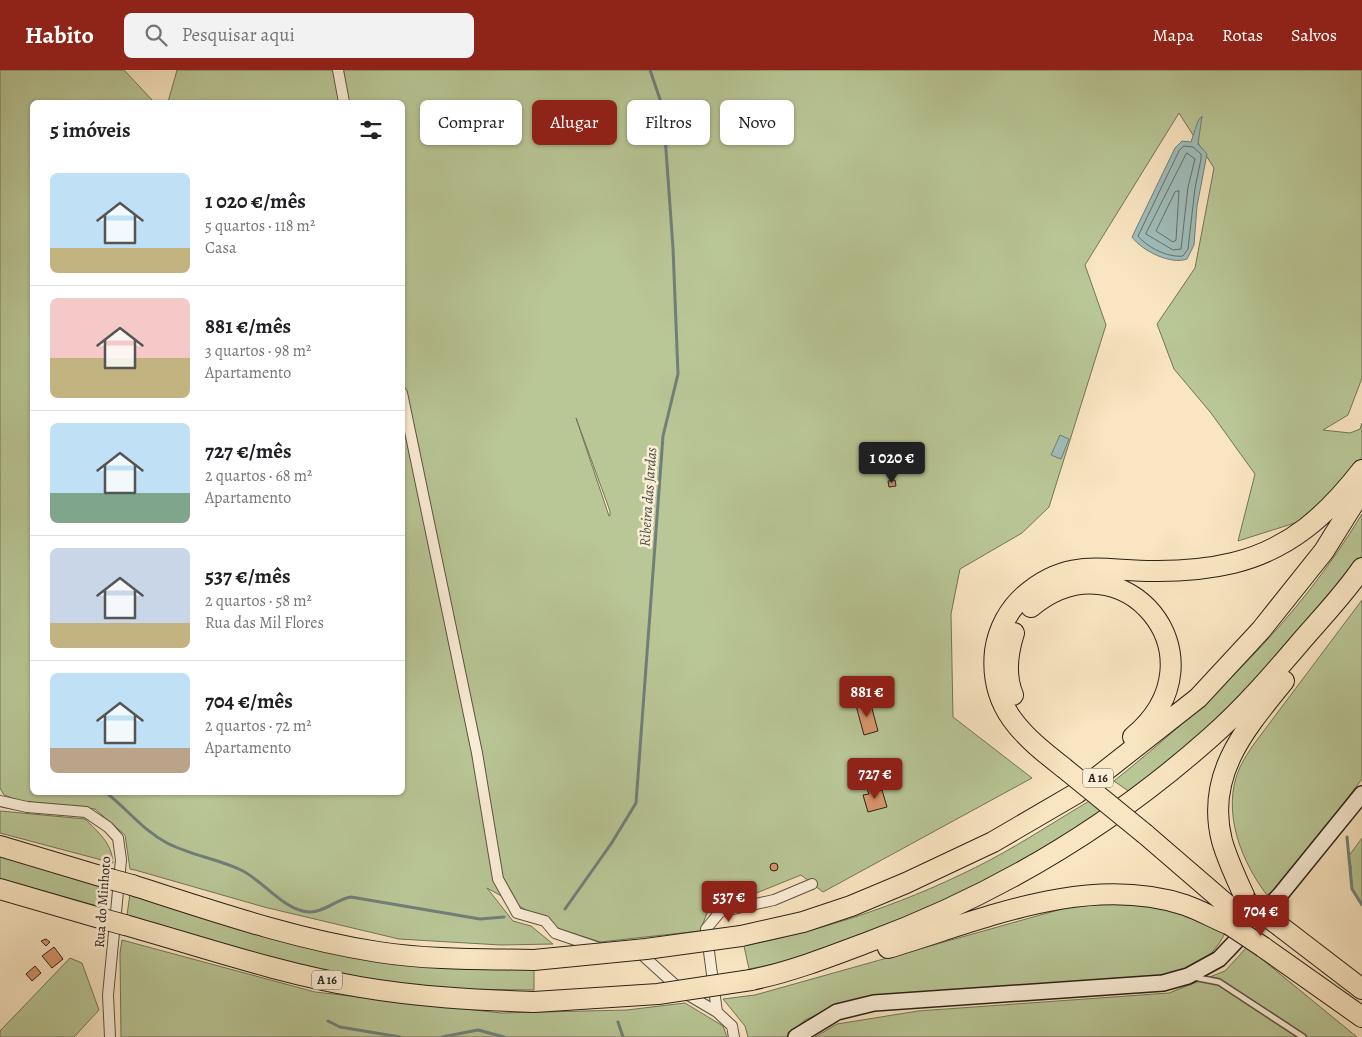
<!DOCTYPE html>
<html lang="pt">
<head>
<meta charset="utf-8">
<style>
	body { margin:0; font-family:Alegreya,serif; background:#f2f2f2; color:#202124; height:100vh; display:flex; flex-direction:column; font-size:19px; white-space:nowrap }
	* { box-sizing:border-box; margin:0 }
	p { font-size:16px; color:#757577 }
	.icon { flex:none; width:28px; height:28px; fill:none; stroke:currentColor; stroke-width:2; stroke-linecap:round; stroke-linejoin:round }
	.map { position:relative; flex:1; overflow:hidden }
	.panel { position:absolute; left:30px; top:30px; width:375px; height:695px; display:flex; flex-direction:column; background:#fff; border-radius:8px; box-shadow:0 1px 4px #0004 }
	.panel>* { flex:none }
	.top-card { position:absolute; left:420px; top:30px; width:475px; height:45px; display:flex; gap:10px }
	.price { position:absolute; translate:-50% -42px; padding:0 11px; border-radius:5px; background:#8f2418; color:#fff; font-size:16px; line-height:32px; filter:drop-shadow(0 1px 2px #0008) }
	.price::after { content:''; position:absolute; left:50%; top:30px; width:15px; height:11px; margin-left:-8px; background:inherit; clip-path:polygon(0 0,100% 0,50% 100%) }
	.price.on { background:#222; color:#fff }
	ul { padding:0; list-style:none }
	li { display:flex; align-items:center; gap:15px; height:125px; padding:0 20px }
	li+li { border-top:1px solid #e0e0e0 }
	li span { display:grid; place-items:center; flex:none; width:140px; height:100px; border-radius:8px; color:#555 }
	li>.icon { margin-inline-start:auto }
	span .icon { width:60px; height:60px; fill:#fffc; stroke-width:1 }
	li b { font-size:21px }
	h2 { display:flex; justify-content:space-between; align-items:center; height:60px; padding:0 20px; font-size:21px }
	.pill { padding:0 18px; border-radius:8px; background:#fff; box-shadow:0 1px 4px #0004; font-size:18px; line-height:45px }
	.pill.on { background:#8f2418; color:#fff }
	header { display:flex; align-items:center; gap:30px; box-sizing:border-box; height:70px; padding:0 25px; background:#8f2418; color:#fff }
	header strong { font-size:24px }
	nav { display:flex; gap:28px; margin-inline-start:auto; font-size:18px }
	.search { width:350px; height:45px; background:#f2f2f2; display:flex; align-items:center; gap:12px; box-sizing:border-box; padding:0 18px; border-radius:8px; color:#757577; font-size:19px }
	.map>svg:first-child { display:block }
</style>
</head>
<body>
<header>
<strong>Habito</strong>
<div class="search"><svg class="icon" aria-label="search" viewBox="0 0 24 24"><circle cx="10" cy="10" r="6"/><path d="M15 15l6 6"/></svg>Pesquisar aqui</div>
<nav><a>Mapa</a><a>Rotas</a><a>Salvos</a></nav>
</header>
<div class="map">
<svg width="1362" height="967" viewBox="0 0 1362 967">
	<rect width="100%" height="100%" fill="#f9e5c1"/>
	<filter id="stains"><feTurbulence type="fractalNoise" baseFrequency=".004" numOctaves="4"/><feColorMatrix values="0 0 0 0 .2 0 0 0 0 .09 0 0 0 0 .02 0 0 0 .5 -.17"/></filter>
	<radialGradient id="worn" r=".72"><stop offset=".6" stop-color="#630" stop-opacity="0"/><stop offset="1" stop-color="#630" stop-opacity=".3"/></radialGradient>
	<path fill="#b9c696" stroke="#727458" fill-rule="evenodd" d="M0 0H124L154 32H32V722H402V32H168L177 0H1362V308L1348 345 1323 360 1350 363 1360 359 1362 353V387L1342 418 1301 451 1238 471 1255 404 1211 343 1174 299 1157 254 1195 198 1214 98 1179 43 1085 195 1106 255 1049 437 1022 463 960 499 951 544 953 647 1032 708 823 822 801 805 707 843 700 861 600 872 560 859 487 818 513 851 531 856 553 874 501 875 399 869 264 837 135 800 130 799 125 765 95 739 21 731 4 725 0 718ZM576 348 610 441V446H609Z
		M1362 444V485L1351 502 1260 613 1134 725 1114 711C1210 634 1298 550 1362 444Z
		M1362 530V709L1270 829C1242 794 1220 741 1240 697 1244 689 1249 681 1254 674Z
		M1091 730 1107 743 942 838 795 890 749 899 744 876C829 859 912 831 990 790 1024 772 1057 750 1091 730Z
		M0 741 85 749C98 762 112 773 113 793L0 763Z
		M1362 768V835L1352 819 1351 796 1348 787Z
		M0 786 108 815 105 838 0 809Z
		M130 824 215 849 534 894V920L447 919 383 912 296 897 127 845Z
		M1127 832 1175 840 1225 863C1210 895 1182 902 1149 907L836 936 805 950 786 967H748L745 956 723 929 755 925 1069 837Z
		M122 870 315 922 501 943 627 940 685 933 723 956 727 967H121L120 883Z
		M1247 877 1357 967H815L837 954 918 941 1169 923 1225 901Z
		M70 888 82 893 99 940 74 967H0V961Z"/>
	<path fill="#a0bdba" stroke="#717f7a" d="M1202 46 1198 74 1207 84 1197 136 1194 175 1187 189C1171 195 1142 181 1132 167L1175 78 1182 71 1191 72 1198 51Z
		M1060 365 1069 369 1061 389 1051 385Z"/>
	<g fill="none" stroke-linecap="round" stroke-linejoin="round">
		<path stroke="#666f6a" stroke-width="1" d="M1184 76 1193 77 1201 84V89L1195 118 1188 179 1183 186C1168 188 1147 177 1138 166L1179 81Z
			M1187 83 1195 89 1188 117 1181 179 1173 180 1146 164Z
			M1179 121 1176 170 1173 172 1156 161 1175 122Z"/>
		<path stroke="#717f7a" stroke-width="3" d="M105 722C127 738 142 760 167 773 190 785 218 789 241 800 264 811 283 840 309 842 323 843 337 829 351 827L480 849 504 847
			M1347 767 1352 819 1362 835
			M565 839 611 774 636 733 663 366 678 304 673 178 663 38 650 0
			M328 951 340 957 400 967
			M618 952 623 967
			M442 967 478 960 504 967"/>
	</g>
	<path fill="#d7956b" stroke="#2b2119" d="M895 410 896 416 889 417 888 411Z
		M861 631 871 635 878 661 864 665 855 632Z
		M876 716 877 721 882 720 887 737 868 742 863 725 869 724 867 719Z
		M770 797a4 4 0 1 1 8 0a4 4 0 1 1-8 0Z
		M46 869 50 872 46 876 41 871Z
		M54 877 63 889 52 898 42 886Z
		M35 896 41 903 32 911 26 904Z"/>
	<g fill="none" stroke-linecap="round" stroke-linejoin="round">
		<g stroke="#5e5243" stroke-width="8">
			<path id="lane" d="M1193 907 1219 912 1303 967"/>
		</g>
		<g stroke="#5e5243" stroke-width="12">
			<path id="street" d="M338 0 344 32
				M402 323 477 683 498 809 517 843 545 851 555 863 602 879
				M0 731 27 737 86 742 108 757 118 768 121 790 108 925 110 967
				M639 882 683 922 717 942 732 956 734 967
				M717 942 706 859 720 842 774 830 812 814"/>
		</g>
		<g stroke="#2b2119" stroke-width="18">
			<path id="secondary" d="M796 967 837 942 874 933 1163 913 1188 906 1219 889 1280 825 1362 724"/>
		</g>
		<g stroke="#2b2119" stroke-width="22">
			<path id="highway" d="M1031 537C1122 461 1229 587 1133 667
				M1013 625C1005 606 1008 582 1014 563
				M1064 698C1023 666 989 638 995 581 998 559 1009 539 1025 525 1070 486 1105 502 1158 501 1183 501 1208 499 1233 493 1290 479 1327 445 1362 400
				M1145 764 1239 845
				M0 776 110 809
				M132 815C213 841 294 869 378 882 430 890 482 889 534 890
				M0 819 103 849
				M1247 832C1238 812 1228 792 1222 771 1205 705 1245 659 1284 611
				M125 855C203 877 281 904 360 917 418 927 476 930 534 932
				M1281 857 1362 919
				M741 866 803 852 851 836 906 813 993 772 1077 723 1198 628 1261 560 1324 481 1362 420
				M1263 877 1362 947
				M888 878C982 850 1086 803 1185 835 1200 840 1215 849 1230 855
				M751 910C790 902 829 887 866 873 994 826 1110 757 1211 667 1245 637 1275 602 1304 568 1324 545 1345 523 1362 498"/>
		</g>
		<use href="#lane" stroke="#fbeed7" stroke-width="5"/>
		<use href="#street" stroke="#fbeed7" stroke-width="10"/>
		<use href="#secondary" stroke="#fbeed7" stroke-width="15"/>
		<use href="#highway" stroke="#f9e5c1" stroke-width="20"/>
		<g stroke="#2b2119" stroke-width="22" stroke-linecap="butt">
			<path id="highway-bridge" d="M1064 698 1145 764
				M110 809 132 815
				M1247 832 1281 857
				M103 849 125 855
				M1230 855 1263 877
				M534 890 646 879 741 866
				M534 932 658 924 751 910"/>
		</g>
		<use href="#highway-bridge" stroke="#f9e5c1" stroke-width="20"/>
	</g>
	<g text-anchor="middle" stroke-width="5" stroke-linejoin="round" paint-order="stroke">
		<g fill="#fbeed7" stroke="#695e52" stroke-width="1">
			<rect x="1083" y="698.5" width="30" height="19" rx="4"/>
			<rect x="312" y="900.5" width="30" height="19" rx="4"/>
		</g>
		<g font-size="12" font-weight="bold" fill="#2b2119">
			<text x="1098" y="712">A 16</text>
			<text x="327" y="914">A 16</text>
		</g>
		<g font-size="14" fill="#2b2119" stroke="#fbeed7">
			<text transform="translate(102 832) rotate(-86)" y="5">Rua do Minhoto</text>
		</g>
		<g font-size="15" font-style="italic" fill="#4e5049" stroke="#fbeed7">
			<text transform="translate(648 427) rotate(-86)" y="5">Ribeira das Jardas</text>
		</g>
	</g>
	<rect width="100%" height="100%" filter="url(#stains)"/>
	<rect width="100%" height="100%" fill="url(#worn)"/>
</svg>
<b class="price on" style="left:892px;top:414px">1 020 €</b>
<b class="price" style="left:867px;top:648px">881 €</b>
<b class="price" style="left:875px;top:730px">727 €</b>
<b class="price" style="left:729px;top:853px">537 €</b>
<b class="price" style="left:1261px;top:867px">704 €</b>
<div class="top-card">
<a class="pill">Comprar</a>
<a class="pill on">Alugar</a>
<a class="pill">Filtros</a>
<a class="pill">Novo</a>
</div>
<section class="panel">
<h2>5 imóveis<svg class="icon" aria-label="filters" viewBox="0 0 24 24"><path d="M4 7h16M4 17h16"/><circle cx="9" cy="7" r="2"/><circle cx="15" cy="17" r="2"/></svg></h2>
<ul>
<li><span style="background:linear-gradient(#bfe0f5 75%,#c2b280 0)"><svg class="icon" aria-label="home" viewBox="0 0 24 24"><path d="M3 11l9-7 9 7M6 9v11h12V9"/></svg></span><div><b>1 020 €/mês</b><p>5 quartos · 118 m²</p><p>Casa</p></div></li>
<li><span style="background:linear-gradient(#f6c9c9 60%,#c2b280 0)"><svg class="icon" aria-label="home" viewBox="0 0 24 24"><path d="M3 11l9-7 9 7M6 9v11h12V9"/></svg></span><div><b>881 €/mês</b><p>3 quartos · 98 m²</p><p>Apartamento</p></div></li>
<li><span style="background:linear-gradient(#bfe0f5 70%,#7fa58c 0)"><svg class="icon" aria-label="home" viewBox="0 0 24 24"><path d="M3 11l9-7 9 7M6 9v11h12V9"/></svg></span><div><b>727 €/mês</b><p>2 quartos · 68 m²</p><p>Apartamento</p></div></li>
<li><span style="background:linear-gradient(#c9d6e8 75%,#c2b280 0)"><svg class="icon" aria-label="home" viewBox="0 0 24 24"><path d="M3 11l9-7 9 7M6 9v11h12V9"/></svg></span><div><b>537 €/mês</b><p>2 quartos · 58 m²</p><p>Rua das Mil Flores</p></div></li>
<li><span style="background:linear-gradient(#bfe0f5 75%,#b9a48a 0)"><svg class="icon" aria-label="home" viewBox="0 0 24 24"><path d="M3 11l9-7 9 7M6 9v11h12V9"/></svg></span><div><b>704 €/mês</b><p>2 quartos · 72 m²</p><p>Apartamento</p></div></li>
</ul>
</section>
</div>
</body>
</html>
